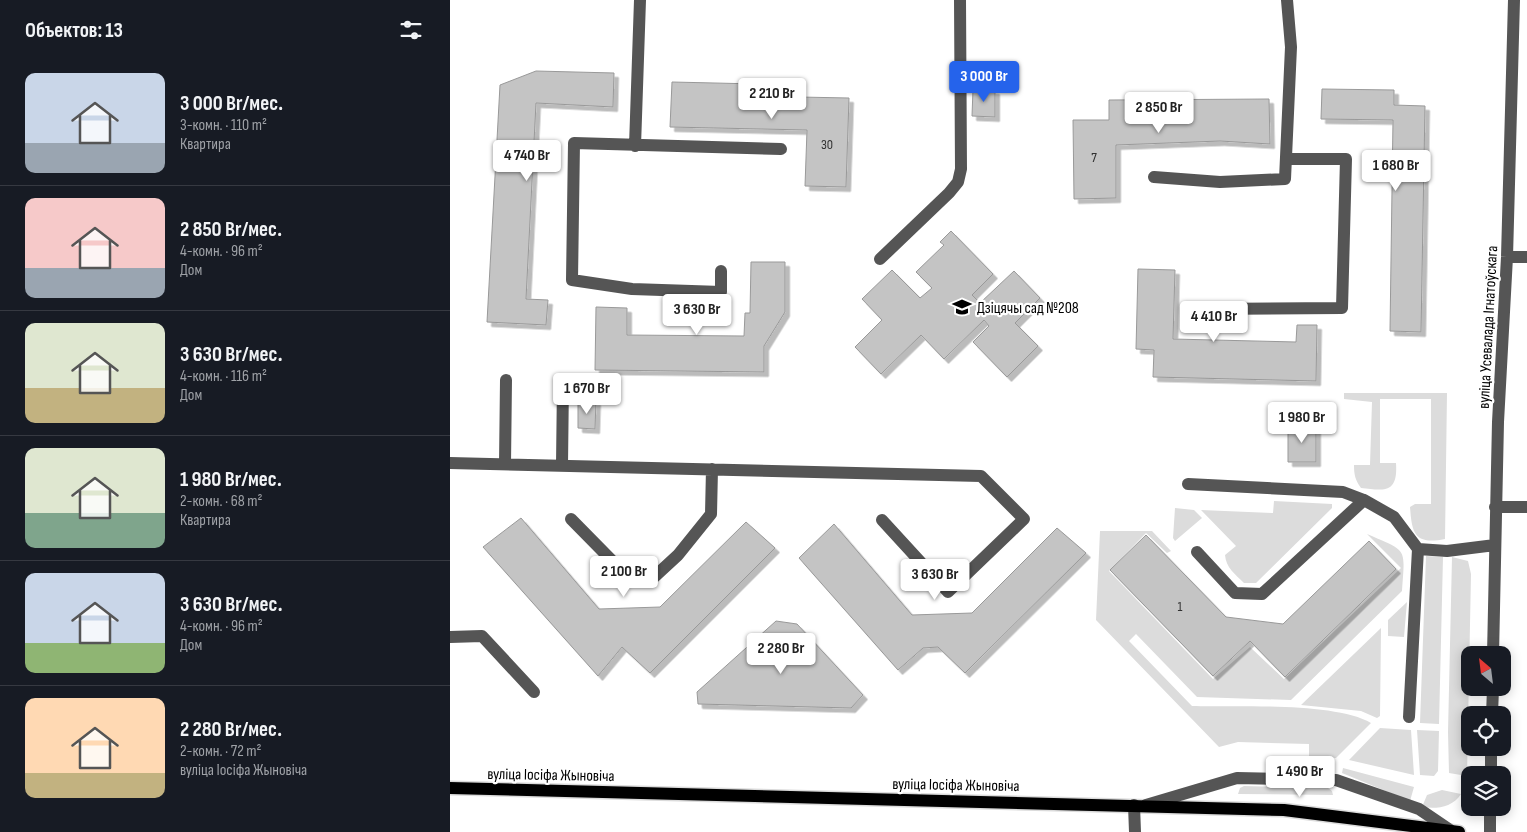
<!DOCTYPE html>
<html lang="ru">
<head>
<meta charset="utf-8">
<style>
	body { margin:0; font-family:"Sofia Sans Condensed",sans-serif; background:#20242c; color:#f1f3f6; height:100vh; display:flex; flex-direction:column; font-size:19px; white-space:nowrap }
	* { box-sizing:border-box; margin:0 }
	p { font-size:16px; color:#9ea1a6 }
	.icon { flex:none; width:28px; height:28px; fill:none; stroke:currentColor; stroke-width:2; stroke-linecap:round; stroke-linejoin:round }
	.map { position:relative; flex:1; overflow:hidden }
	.drawer { display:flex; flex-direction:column; background:#171b24; width:450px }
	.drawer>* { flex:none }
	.needle { width:32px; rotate:332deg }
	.fabs { position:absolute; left:1011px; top:646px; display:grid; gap:10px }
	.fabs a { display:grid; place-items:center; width:50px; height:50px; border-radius:10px; background:#171b24; box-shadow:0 2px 12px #0003; font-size:25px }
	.price { position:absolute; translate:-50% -42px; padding:0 11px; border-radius:5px; background:#fff; color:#222; font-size:16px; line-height:32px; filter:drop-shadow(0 1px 2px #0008) }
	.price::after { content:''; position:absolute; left:50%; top:30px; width:15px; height:11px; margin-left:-8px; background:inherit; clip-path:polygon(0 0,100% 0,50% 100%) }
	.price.current { background:#2563eb; color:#fff }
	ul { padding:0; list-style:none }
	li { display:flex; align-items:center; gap:15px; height:125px; padding:0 25px }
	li+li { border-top:1px solid #363941 }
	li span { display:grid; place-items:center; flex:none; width:140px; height:100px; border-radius:10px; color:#555 }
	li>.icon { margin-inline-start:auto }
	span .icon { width:60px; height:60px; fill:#fffc; stroke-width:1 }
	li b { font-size:21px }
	h2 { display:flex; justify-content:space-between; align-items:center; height:60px; padding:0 25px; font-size:21px }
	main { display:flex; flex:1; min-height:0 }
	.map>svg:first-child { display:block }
</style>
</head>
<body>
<main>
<section class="drawer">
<h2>Объектов: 13<svg class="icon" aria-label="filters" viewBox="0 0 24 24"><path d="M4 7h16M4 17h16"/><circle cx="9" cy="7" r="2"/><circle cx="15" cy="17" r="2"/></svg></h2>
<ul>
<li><span style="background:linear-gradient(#c9d6e8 70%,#9aa5b1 0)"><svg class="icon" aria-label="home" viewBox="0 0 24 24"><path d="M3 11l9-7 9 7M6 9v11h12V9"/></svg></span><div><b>3 000 Br/мес.</b><p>3-комн. · 110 m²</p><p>Квартира</p></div></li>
<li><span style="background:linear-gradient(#f6c9c9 70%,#9aa5b1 0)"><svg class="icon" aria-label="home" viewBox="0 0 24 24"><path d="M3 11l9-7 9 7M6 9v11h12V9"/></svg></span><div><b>2 850 Br/мес.</b><p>4-комн. · 96 m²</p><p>Дом</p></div></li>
<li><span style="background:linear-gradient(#dfe7d0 65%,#c2b280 0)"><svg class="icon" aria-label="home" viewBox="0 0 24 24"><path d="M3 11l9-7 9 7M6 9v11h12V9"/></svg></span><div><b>3 630 Br/мес.</b><p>4-комн. · 116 m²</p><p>Дом</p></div></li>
<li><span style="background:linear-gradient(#dfe7d0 65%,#7fa58c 0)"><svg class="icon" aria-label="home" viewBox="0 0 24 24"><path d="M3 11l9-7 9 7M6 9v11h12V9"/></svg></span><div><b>1 980 Br/мес.</b><p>2-комн. · 68 m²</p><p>Квартира</p></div></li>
<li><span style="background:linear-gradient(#c9d6e8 70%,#8fb573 0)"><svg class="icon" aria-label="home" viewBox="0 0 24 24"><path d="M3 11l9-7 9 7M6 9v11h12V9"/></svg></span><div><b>3 630 Br/мес.</b><p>4-комн. · 96 m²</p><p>Дом</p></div></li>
<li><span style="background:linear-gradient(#ffd9b3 75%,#c2b280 0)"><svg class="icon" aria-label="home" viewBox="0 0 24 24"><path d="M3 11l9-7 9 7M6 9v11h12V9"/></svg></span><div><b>2 280 Br/мес.</b><p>2-комн. · 72 m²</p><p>вуліца Іосіфа Жыновіча</p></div></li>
</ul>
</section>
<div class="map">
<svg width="1077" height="832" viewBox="0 0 1077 832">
	<defs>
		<filter id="shadow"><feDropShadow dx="4.5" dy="4.5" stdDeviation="0" flood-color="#0004"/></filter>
	</defs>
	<rect width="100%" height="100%" fill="#fff"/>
	<path fill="#dcdcdc" d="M894 393H997L995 539C964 545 962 533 960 507L965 504H981V399H930V463H946C948 493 935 491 911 488 905 480 904 474 904 465H920L922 402 894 399Z
		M824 501 882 504V508L806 583H794C785 574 776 568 775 555L786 546 751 510 823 513Z
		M725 508 744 510 752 518 725 541 723 538Z
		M650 531H702L721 551 717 553 696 533 659 571 763 679 800 647 834 679 951 568 917 534C958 552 955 546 952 591L841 700 747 697 686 634 679 641 742 706C786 707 886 702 921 723L886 758 859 757V744L788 742 769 747 646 620Z
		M976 556 993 557 989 724 970 723Z
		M1002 557 1018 561 1021 574 1017 776 999 773 998 732Z
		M957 602 954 637 938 636V620Z
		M931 628 930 716 927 718 911 711 851 705Z
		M930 728 961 730 964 775 899 760Z
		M967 730 989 731 988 771 984 776 970 775Z
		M893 768 964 787 960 801 892 773Z
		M794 786 878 788 882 791 883 795 788 794 790 788Z
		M992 790 1011 794C1002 808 986 809 972 807L977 795Z"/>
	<path fill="#c4c4c4" stroke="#999" filter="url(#shadow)" d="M86 71 164 73 163 107 86 103 76 299 98 300 96 325 37 322 50 85Z
		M222 82 349 85V97L399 98 396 187 355 186 357 130 220 127Z
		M523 89 545 90V117L522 116Z
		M872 89 944 90V105L975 106 971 332 940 331 943 120 871 119Z
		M819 99 820 144 770 141 666 145V198L624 199 623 120H659V100Z
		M501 231 543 274 522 295 530 303 564 271 590 298 565 323 588 346 557 377 523 342 539 326 534 320 494 359 471 335 431 374 405 347 432 320 412 299 442 270 470 298 482 288 466 272 494 245 490 242Z
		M301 262H335V312L314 346V372L145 370 146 307 177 308V335L294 336 295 313H300Z
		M688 269 725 270 723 339 846 342 847 325H867L866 381 703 377 704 350 686 349Z
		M128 401H146L145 429 128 428Z
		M838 426H866V462H838Z
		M71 518 149 609 210 607 296 522 325 548 200 673 172 647 148 676 33 547Z
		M384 524 462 615 522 613 607 528 636 553 515 673 488 647 473 648 448 670 349 558Z
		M696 535 776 617 833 624 919 541 946 569 835 677 800 641 763 676 660 570Z
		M326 621 347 624 413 695 401 708 248 704 247 692Z"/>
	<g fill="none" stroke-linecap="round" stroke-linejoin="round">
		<g stroke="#dbdbdb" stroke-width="15">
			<path id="major" d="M0 788 834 810 1009 832"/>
		</g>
		<path stroke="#555" stroke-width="12" d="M185 146 190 0
			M704 177 770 182 835 179 841 47 837 0
			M1057 257H1077
			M430 259 499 193 508 182 511 169 510 0
			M271 271V292L182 289 122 280 124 143 331 149
			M751 309 892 308 896 159H836
			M0 463 531 476 574 519 498 592 432 520
			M55 464 56 380
			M112 465 113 381
			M738 484 893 492 914 500
			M1045 507H1077
			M121 519 183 582 202 579 228 555 261 514 262 469
			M968 549 997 551 1045 545
			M747 552 785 593 812 594 914 500 944 517 968 549 959 717
			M0 637 32 636 84 692
			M1043 655 1048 422 1057 257 1064 0
			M1042 715 1043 688
			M1041 775V748
			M684 805 685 832
			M696 805 787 778 886 780 969 809 1000 830
			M1040 832V808"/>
		<use href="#major" stroke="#000" stroke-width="12"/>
	</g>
	<defs>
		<g id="school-bare" transform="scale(1.5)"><path d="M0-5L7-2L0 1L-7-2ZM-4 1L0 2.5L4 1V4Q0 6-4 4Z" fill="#000" stroke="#fff" stroke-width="2.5" paint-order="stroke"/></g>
	</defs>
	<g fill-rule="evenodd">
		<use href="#school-bare" x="512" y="307"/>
	</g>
	<g text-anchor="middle" stroke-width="4.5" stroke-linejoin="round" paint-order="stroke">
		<g font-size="14" fill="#313131">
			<text x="377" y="149">30</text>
			<text x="644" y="162">7</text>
			<text x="730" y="611">1</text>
		</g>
		<g font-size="16" fill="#000" stroke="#fff" text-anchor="start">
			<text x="527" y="313">Дзіцячы сад №208</text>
		</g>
		<g font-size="16" fill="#000" stroke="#fff">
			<text transform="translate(1037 327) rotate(-87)" y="6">вуліца Усевалада Ігнатоўскага</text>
			<text transform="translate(101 774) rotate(1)" y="6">вуліца Іосіфа Жыновіча</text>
			<text transform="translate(506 784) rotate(1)" y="6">вуліца Іосіфа Жыновіча</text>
		</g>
	</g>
</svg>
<div class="fabs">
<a><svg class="needle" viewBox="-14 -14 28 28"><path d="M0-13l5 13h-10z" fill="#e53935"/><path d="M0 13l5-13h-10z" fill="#9ea1a6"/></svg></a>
<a><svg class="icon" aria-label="locate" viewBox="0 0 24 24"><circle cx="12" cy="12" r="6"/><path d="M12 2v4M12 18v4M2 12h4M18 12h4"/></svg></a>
<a><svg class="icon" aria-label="layers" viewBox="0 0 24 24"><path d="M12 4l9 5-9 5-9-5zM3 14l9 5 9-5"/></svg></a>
</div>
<b class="price current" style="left:534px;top:103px">3 000 Br</b>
<b class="price" style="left:322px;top:120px">2 210 Br</b>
<b class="price" style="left:709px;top:134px">2 850 Br</b>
<b class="price" style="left:77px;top:182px">4 740 Br</b>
<b class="price" style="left:946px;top:192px">1 680 Br</b>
<b class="price" style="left:247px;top:336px">3 630 Br</b>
<b class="price" style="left:764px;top:343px">4 410 Br</b>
<b class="price" style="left:137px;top:415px">1 670 Br</b>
<b class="price" style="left:852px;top:444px">1 980 Br</b>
<b class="price" style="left:174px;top:598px">2 100 Br</b>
<b class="price" style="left:485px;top:601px">3 630 Br</b>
<b class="price" style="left:331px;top:675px">2 280 Br</b>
<b class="price" style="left:850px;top:798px">1 490 Br</b>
</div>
</main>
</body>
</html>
